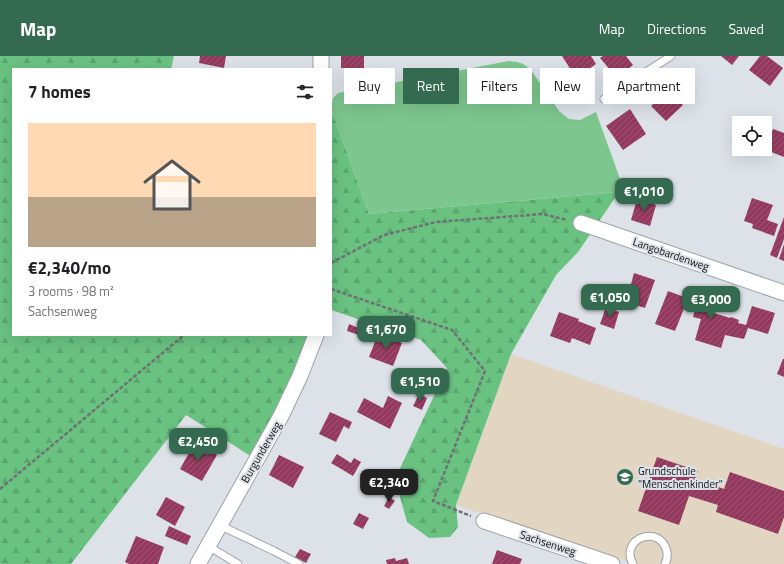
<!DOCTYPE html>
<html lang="en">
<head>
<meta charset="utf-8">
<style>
	body { margin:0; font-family:"Titillium Web",sans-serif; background:#f6f6f6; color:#202124; height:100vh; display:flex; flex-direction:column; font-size:15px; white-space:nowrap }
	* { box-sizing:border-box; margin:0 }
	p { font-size:13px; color:#757577 }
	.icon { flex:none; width:22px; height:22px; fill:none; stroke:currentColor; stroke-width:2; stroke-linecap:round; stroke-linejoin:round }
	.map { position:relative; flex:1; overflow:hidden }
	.drawer { position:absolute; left:12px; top:12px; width:320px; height:268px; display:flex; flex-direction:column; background:#fff; border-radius:0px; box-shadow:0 4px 16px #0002 }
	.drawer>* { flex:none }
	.top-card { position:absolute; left:344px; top:12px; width:380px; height:36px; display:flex; gap:8px }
	.tools { position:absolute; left:732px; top:60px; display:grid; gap:8px }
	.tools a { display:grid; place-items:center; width:40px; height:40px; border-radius:0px; background:#fff; box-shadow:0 4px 16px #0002; font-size:20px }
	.price { position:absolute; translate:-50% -34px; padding:0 9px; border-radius:8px; background:#346a50; color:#fff; font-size:13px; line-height:26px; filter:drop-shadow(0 1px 2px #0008) }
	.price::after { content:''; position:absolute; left:50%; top:24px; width:12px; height:9px; margin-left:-6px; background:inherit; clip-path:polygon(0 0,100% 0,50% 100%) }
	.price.active { background:#222; color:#fff }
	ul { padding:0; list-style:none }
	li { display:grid; align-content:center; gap:8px; height:212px; padding:0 16px }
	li+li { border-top:1px solid #e0e0e0 }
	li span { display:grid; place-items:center; height:124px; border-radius:0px; color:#555 }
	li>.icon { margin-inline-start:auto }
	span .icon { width:72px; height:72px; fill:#fffc; stroke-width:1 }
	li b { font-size:17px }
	h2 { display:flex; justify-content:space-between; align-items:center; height:48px; padding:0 16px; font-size:17px }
	.pill { padding:0 14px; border-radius:0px; background:#fff; box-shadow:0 4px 16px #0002; font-size:14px; line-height:36px }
	.pill.active { background:#346a50; color:#fff }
	header { display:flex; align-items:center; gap:24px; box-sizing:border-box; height:56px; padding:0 20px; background:#346a50; color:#fff }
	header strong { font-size:19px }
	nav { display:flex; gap:22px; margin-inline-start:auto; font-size:14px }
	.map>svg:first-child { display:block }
</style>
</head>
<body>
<header>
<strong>Map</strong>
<nav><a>Map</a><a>Directions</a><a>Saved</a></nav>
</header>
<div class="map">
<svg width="784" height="508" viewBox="0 0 784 508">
	<defs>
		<pattern id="forest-firs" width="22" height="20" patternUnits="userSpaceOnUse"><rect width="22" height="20" fill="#6ac281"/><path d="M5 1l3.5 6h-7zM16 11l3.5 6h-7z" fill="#5ba66f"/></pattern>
		<pattern id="building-hatch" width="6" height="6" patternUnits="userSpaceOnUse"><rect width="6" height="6" fill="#94395d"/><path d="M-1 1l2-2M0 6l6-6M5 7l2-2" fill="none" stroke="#9d5974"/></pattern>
	</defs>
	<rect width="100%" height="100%" fill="#dde2e9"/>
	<path fill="#e2d6c2" d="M511 298 784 393V508H633L456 449Z"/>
	<path fill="url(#forest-firs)" d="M0 0H174L171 13H13V279H324L307 323 288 363 263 408 186 359 71 508H0Z
		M331 52 369 158 619 136 578 196 556 219 511 298 456 449 458 471 450 481 429 482 407 466 395 423 447 312 421 284 331 254Z"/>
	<path fill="#7dc68e" d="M509 5C519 6 524 7 531 14L559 55 569 63 580 64 596 56 624 134 619 136 369 158 331 52 333 42 338 37Z"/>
	<path fill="url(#building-hatch)" d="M200 0H226L224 12 199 7Z
		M341 0H364V12H341Z
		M562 0H591L596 8 576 22Z
		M603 0H626L633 9 617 22 600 2Z
		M721 0H739L732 9Z
		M760 0H767L783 12 770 30 749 14Z
		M668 33 683 49 666 65 651 50Z
		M630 53 646 78 623 94 606 70Z
		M773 73 784 77V101L766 94Z
		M752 142 773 149 767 164 778 168 774 180 752 172 753 168 744 165Z
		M637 143 656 149 650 170 631 164Z
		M784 161V183L777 202 770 199Z
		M784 188V205L779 203Z
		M634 217 655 224 645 252 619 244 623 230 630 232Z
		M668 235 687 242 690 235 701 238 697 248 705 251 704 254 730 262 731 261 739 264 738 267 746 269 752 250 775 257 768 278 748 272 744 283 725 279 721 292 695 284 701 263 693 261 695 254 685 250 675 275 655 268Z
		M606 251 619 256 614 273 600 268Z
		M559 256 579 263 578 265 596 272 590 289 572 282 570 287 550 280Z
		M349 268 361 273 359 279 347 275Z
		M378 278 402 287 393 310 369 301Z
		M783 303H784V321L777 318Z
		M419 338 427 342 422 354 413 350Z
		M388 340 402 347 390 373 357 356 364 342 383 352Z
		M330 356 352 366 349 373 344 370 336 386 319 378Z
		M195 386 217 399 202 425 180 413Z
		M337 398 351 407 354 402 361 406 353 420 331 407Z
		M279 399 304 411 293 432 269 419Z
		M657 401 698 415 695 423 724 433 730 416 784 435V461L778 478 716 456 718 449 689 440 679 469 638 455Z
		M166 441 185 451 175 470 156 459Z
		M389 441 395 445 389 453 384 450Z
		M359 457 369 462 363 473 353 468Z
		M169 470 191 480 187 489 165 480Z
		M136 480 164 491 158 508H129L125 506Z
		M300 493 311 498 306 507 295 501Z
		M497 494 522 503 520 508H492Z
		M395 502 396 505 407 502 409 508H387L386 504Z"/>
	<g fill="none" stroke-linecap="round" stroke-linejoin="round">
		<g stroke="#9da2a8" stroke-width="9">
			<path id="lane" d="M604 43 671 0
				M219 469 274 495 299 508
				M208 490 238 508
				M633 508C620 485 653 469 665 490 668 496 668 502 665 508"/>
		</g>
		<g stroke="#9da2a8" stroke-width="17">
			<path id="street" d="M321 13V0
				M581 167 784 237
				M484 465 612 508
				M198 508 281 360 300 320 316 279"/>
		</g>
		<path stroke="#6e7175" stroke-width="2.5" stroke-dasharray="4 2" stroke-linecap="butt" d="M331 207 384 179 436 166 543 158 567 164
			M331 233 452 274 485 315 433 445 471 460
			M0 433 184 279"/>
		<use href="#lane" stroke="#fff" stroke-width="7"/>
		<use href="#street" stroke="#fff" stroke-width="15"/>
	</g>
	<defs>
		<g id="school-disc" transform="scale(0.9)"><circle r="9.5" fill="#346a50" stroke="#dde2e9"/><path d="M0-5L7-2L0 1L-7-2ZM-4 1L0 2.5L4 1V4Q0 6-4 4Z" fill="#fff"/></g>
	</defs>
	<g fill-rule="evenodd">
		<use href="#school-disc" x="625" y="421"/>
	</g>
	<g text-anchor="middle" stroke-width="4" stroke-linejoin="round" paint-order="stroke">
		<g font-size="11" fill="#101214" stroke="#dde2e9">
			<text transform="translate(671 198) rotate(19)" y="4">Langobardenweg</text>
			<text transform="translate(261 396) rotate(-60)" y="4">Burgunderweg</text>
			<text transform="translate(548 487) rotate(18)" y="4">Sachsenweg</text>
		</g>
		<g font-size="11" fill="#101214" stroke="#dde2e9" text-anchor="start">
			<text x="638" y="419">Grundschule<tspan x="638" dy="13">"Menschenkinder"</tspan></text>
		</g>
	</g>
</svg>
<div class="tools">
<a><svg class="icon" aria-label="locate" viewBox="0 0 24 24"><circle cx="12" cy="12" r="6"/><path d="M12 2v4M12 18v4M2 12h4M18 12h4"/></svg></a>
</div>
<b class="price" style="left:644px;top:156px">€1,010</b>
<b class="price" style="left:610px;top:262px">€1,050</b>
<b class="price" style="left:711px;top:264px">€3,000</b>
<b class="price" style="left:386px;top:294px">€1,670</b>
<b class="price" style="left:420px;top:346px">€1,510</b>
<b class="price" style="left:198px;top:406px">€2,450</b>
<b class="price active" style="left:389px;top:447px">€2,340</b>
<div class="top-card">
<a class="pill">Buy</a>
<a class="pill active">Rent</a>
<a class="pill">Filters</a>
<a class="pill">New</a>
<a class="pill">Apartment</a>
</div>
<section class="drawer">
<h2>7 homes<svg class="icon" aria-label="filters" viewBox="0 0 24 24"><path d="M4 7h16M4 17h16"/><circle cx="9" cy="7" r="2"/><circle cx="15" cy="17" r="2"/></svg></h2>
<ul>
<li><span style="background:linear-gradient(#ffd9b3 60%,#b9a48a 0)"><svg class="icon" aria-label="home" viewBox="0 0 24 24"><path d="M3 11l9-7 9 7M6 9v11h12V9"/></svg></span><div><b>€2,340/mo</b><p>3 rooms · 98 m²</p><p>Sachsenweg</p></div></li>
</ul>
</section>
</div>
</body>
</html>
